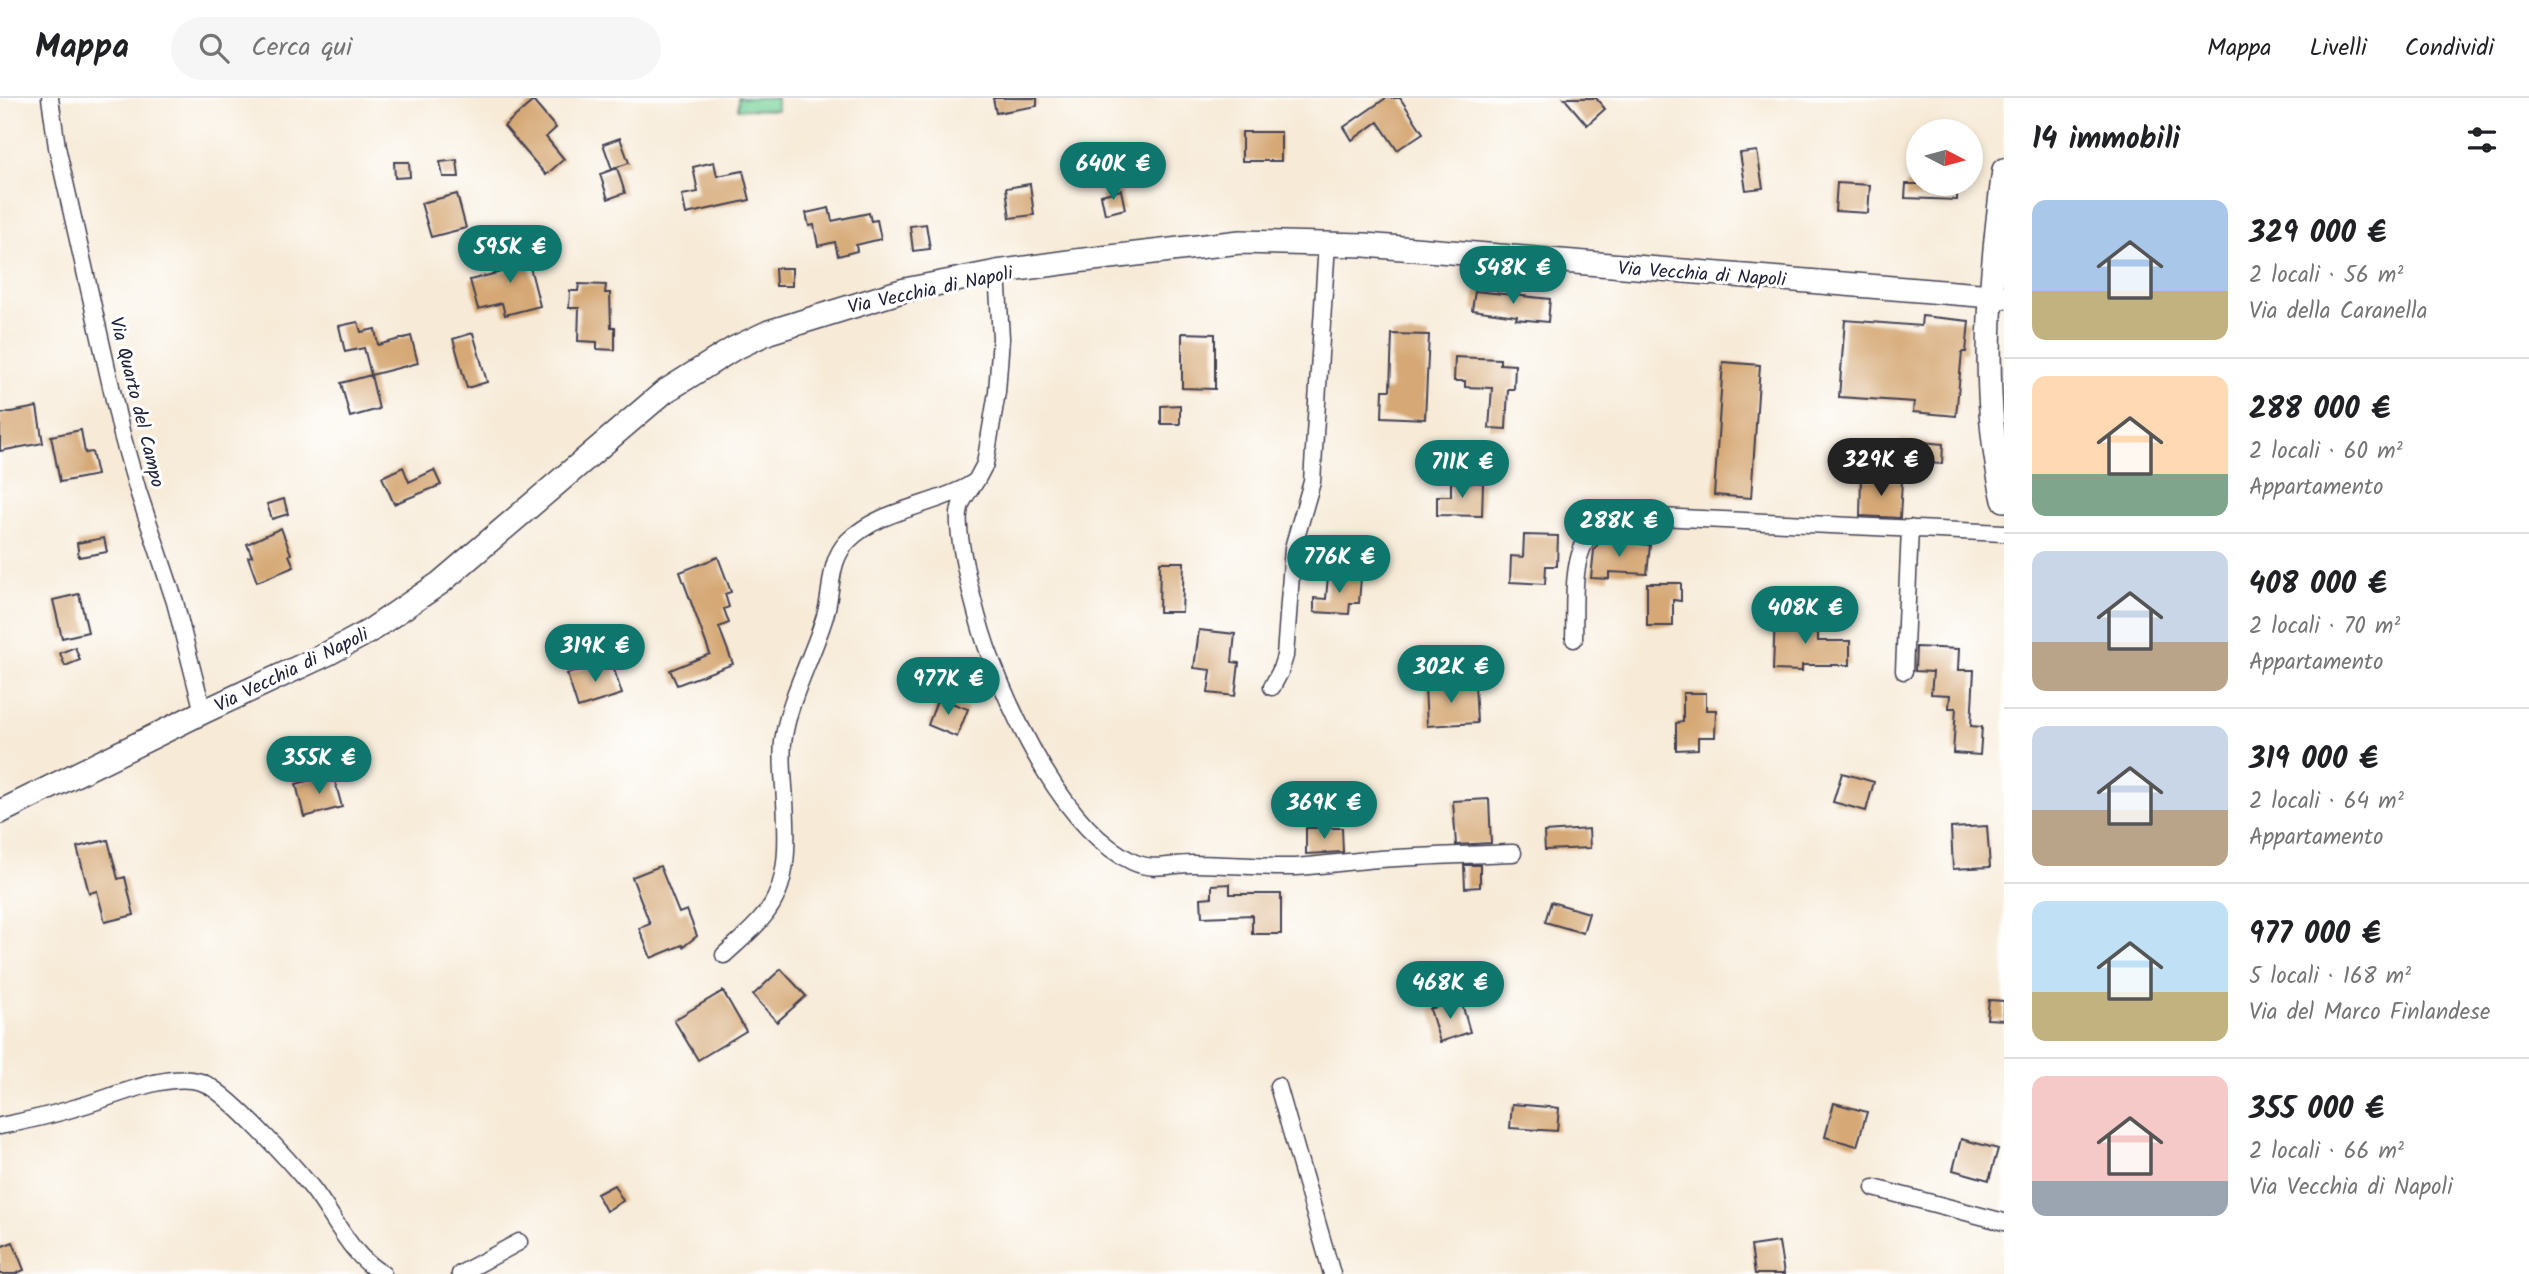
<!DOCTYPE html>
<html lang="it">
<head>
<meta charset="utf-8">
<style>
	body { margin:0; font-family:Kalam,sans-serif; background:#f6f6f6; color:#202124; height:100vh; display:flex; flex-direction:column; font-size:26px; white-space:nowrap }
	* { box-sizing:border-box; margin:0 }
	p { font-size:23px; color:#757577 }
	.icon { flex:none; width:38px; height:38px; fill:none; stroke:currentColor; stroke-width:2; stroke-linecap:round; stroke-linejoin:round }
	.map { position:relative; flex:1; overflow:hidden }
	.details { display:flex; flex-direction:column; background:#fff; width:525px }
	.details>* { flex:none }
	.needle { width:46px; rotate:96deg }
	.fabs { position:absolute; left:1906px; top:21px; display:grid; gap:14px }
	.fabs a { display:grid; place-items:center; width:77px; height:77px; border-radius:50%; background:#fff; box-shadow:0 4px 10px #0003; font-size:35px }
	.price { position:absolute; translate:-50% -60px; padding:0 16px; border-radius:24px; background:#0f766e; color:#fff; font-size:23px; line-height:46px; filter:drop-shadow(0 2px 4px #0008) }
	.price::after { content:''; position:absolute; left:50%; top:42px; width:21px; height:16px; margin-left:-10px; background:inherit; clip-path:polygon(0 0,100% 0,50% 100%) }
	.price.current { background:#222; color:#fff }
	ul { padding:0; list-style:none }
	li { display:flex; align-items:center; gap:21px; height:175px; padding:0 28px }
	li+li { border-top:2px solid #e0e0e0 }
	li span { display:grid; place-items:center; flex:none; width:196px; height:140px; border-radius:14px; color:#555 }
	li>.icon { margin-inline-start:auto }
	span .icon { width:84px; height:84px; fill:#fffc; stroke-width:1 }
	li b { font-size:30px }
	h2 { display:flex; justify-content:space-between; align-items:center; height:84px; padding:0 28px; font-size:30px }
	header { display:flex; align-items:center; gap:42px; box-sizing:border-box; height:98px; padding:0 35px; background:#fff; border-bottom:2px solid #e0e0e0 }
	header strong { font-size:33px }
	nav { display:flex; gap:38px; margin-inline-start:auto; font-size:24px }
	.search { width:490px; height:63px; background:#f6f6f6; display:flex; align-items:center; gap:18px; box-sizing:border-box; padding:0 24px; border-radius:38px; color:#757577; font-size:26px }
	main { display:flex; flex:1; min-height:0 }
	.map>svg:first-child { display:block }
</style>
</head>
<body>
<header>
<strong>Mappa</strong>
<div class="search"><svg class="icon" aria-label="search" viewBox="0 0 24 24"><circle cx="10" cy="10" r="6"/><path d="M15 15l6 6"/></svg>Cerca qui</div>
<nav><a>Mappa</a><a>Livelli</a><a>Condividi</a></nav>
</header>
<main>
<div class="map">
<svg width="2004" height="1176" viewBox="0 0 2004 1176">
	<rect width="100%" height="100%" fill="#fff"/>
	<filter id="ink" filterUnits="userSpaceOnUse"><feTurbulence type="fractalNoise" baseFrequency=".0143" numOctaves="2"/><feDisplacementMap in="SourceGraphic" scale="14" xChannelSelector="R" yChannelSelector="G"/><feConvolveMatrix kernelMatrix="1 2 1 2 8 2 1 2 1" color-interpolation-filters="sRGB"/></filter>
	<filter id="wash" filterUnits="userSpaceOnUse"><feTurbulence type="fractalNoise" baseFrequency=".00686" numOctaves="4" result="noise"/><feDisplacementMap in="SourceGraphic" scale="28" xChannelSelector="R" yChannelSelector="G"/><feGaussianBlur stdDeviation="1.57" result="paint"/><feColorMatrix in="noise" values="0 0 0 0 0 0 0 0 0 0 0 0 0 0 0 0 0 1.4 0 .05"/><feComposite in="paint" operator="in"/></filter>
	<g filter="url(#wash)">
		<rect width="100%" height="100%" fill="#f7ebd8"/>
		<path fill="#76d096" stroke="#4c7968" stroke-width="2" d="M738 0H777V12L738 11Z"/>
		<g id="blocks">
			<path fill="#d5a875" d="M993 0H1037V8L996 15Z
				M1386 0H1400L1423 35 1397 52 1378 24 1352 42 1344 29Z
				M1564 0H1596L1605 11 1587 27Z
				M533 3 556 30 546 39 564 61 546 77 504 28Z
				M1242 34H1281V63H1242Z
				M620 40 629 65 612 71 603 46Z
				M1757 53 1763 90 1746 92 1740 55Z
				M457 62 459 79H443L440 64Z
				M394 64H409L410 79 395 80Z
				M714 64 717 78 743 73 750 102 686 116 682 97 698 94 693 69Z
				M617 70 625 95 608 101 600 76Z
				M1837 85 1870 87 1868 115 1835 113Z
				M1030 86 1034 117 1010 120 1006 90Z
				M1906 86H1957V102L1905 100Z
				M1121 92 1125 111 1105 116 1101 97Z
				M457 96 466 130 431 139 421 105Z
				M829 110 832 123 869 115 871 123 877 122 881 141 856 147 857 153 838 158 835 144 818 148 814 127 809 128 806 115Z
				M926 126 930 151 913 153 910 128Z
				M530 143 537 167 530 169 540 208 505 217 502 205 478 211 470 182 521 169 515 147Z
				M775 170H792V188H776Z
				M579 186 606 187 605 195H610L611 229H615V252L597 251V244L578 243 579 210H569L570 193H578Z
				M1475 193 1550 201 1548 224 1516 221 1517 218 1472 212Z
				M1922 218 1969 223 1966 254H1962L1956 318 1913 314 1914 304 1839 299 1845 222 1921 228Z
				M358 224 361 234 375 231 378 247 411 238 418 265 371 277 379 311 350 319 341 285 371 277 364 250 345 254 339 228Z
				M473 235 487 284 467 290 453 241Z
				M1182 235 1215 236V291L1182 290Z
				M1392 236 1429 237 1425 321 1382 319 1383 292H1390Z
				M1455 259 1500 261V266L1515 267 1514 291H1508L1506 331 1489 330 1492 290 1465 289V283H1454Z
				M1723 264 1760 267 1751 400 1714 397Z
				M1180 307V326H1161V308Z
				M37 309 43 345 0 353V316Z
				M81 332 85 355 92 354 97 377 60 384 51 338Z
				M1901 342 1943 346 1942 366 1900 363Z
				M403 369 409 384 434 372 441 387 394 406 382 379Z
				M1861 381 1902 383 1900 420 1860 418Z
				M1451 384 1483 385 1482 418 1437 417V398H1451Z
				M284 401 288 416 272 421 267 406Z
				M281 430 291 456 289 457 294 469 257 484 248 459 252 458 247 446Z
				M1524 437 1558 438 1557 468H1546L1545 486 1510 484 1511 458 1523 459Z
				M104 440 107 454 79 459 77 445Z
				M1601 441 1611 442V444L1650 447 1647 476 1609 474V481L1591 480 1594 452Z
				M718 459 731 494 725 496 729 509 724 511 729 525 719 529 733 566 677 587 670 572 710 556 680 474Z
				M1160 464H1184L1182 514H1159Z
				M1328 478 1361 479 1359 505H1350L1349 516 1314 514V500L1326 501Z
				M1647 485H1681V503L1673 502V528H1647Z
				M79 496 88 534 62 540 53 502Z
				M1775 515 1796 516V524L1818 525V543H1850V567H1802V573L1773 572Z
				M1199 532 1235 536 1232 564 1239 565 1235 598 1208 595 1211 572 1194 570Z
				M75 549 80 562 65 568 60 555Z
				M1916 549 1959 551 1958 572H1974L1971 628 1982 629 1980 657 1953 655 1956 610H1949L1950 597 1931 596 1933 574 1915 573Z
				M611 562 622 596 578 610 567 576Z
				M1475 586 1477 625 1427 628 1425 589Z
				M1683 595H1706V612H1716L1715 639H1698V651L1676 652V625L1683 624Z
				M938 600 968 611 957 639 928 627Z
				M1842 675 1874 684 1866 713 1833 704Z
				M333 676 342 709 304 719 296 686Z
				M1489 701 1491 745 1456 747 1453 703Z
				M1987 728 1990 769 1953 771 1951 730Z
				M1306 730H1342L1343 754 1306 756Z
				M1589 731 1590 750 1545 752 1544 734Z
				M108 742 118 781 125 779 134 817 105 824 97 793 89 795 77 749Z
				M1464 767H1480V789L1465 790Z
				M660 768 679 815 687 812 697 838 683 849 682 847 651 860 639 830 650 826 632 779Z
				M1230 786V796H1281V836H1252V817L1202 819 1201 800 1212 799V787Z
				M1551 804 1589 815 1583 835 1545 824Z
				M781 871 806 898 777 924 753 897Z
				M723 893 746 933 698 962 674 922Z
				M1461 902 1470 934 1440 944 1430 911Z
				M1989 902 2004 903V922L1987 921Z
				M1834 1005 1867 1014 1857 1048 1825 1039Z
				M1512 1006 1559 1010 1557 1033 1510 1030Z
				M1961 1041 1998 1051 1989 1082 1953 1072Z
				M614 1087 623 1103 606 1113 597 1096Z
				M13 1144 24 1172 15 1176H0V1149Z
				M1779 1144 1784 1176H1755L1751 1148Z"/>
		</g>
	</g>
	<g filter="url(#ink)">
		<use href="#blocks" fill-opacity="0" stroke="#424053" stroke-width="2"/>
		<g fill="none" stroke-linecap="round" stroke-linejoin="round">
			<g stroke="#424053" stroke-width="19">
				<path id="street" d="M50 0 57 49 122 337 138 393 175 504 203 614
					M976 383C971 391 962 400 960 410 953 434 978 524 987 550 1012 618 1064 732 1133 764 1155 774 1173 765 1195 766 1229 766 1262 770 1296 769 1324 767 1352 763 1380 761 1424 758 1469 757 1513 755
					M1574 541C1576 490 1564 418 1637 418L2004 435
					M1904 573 1910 430
					M1272 589 1280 574 1285 558 1293 450 1312 384 1327 145
					M724 857C739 843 757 829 769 811 790 781 787 737 785 703 784 683 781 664 783 644 789 599 812 561 825 518 833 492 828 463 848 443 880 411 930 409 968 388L976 383 985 366 997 294 1001 240 997 174
					M1278 988 1332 1176
					M0 1028C26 1023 52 1017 78 1009 112 1000 167 973 201 984 226 992 293 1067 312 1090 335 1119 350 1158 383 1176
					M1874 1090 2004 1124
					M460 1176 519 1144"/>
			</g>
			<g stroke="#424053" stroke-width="26">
				<path id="secondary" d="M2004 72C1990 181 1979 294 2004 402
					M0 714 203 614 327 556 368 534 440 485 664 294 733 251 769 234 905 192 997 174 1076 163 1240 144 1365 147 2004 199"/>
			</g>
			<use href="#street" stroke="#fff" stroke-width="16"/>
			<use href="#secondary" stroke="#fff" stroke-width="23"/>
		</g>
	</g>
	<g text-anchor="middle" stroke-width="6" stroke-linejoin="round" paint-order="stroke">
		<g font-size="19" fill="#22223b" stroke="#fff">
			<text transform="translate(1702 175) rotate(4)" y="7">Via Vecchia di Napoli</text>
			<text transform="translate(930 191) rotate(-12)" y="7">Via Vecchia di Napoli</text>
			<text transform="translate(138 304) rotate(76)" y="7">Via Quarto del Campo</text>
			<text transform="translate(291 571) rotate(-26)" y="7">Via Vecchia di Napoli</text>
		</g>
	</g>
</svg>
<div class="fabs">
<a><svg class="needle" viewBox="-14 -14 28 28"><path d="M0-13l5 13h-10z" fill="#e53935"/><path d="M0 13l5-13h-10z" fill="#757577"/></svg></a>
</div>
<b class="price" style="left:1113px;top:104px">640K €</b>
<b class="price" style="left:510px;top:187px">595K €</b>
<b class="price" style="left:1513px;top:208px">548K €</b>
<b class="price current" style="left:1881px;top:400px">329K €</b>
<b class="price" style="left:1462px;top:402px">711K €</b>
<b class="price" style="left:1619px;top:461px">288K €</b>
<b class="price" style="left:1339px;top:497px">776K €</b>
<b class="price" style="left:1805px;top:548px">408K €</b>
<b class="price" style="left:595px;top:586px">319K €</b>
<b class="price" style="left:1451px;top:607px">302K €</b>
<b class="price" style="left:948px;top:619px">977K €</b>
<b class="price" style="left:319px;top:698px">355K €</b>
<b class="price" style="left:1324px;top:743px">369K €</b>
<b class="price" style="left:1450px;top:923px">468K €</b>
</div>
<section class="details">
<h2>14 immobili<svg class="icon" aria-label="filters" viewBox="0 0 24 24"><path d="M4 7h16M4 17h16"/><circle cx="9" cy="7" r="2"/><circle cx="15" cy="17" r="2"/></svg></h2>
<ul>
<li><span style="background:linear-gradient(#a9c7e8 65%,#c2b280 0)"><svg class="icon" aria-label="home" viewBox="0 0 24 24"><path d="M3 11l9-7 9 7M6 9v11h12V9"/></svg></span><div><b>329 000 €</b><p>2 locali · 56 m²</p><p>Via della Caranella</p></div></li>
<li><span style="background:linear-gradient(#ffd9b3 70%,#7fa58c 0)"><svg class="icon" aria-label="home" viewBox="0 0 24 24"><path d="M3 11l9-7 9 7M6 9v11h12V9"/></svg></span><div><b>288 000 €</b><p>2 locali · 60 m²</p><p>Appartamento</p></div></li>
<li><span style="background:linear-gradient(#c9d6e8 65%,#b9a48a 0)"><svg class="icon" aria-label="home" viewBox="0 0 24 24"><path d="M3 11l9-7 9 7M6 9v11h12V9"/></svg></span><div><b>408 000 €</b><p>2 locali · 70 m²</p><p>Appartamento</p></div></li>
<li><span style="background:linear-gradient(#c9d6e8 60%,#b9a48a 0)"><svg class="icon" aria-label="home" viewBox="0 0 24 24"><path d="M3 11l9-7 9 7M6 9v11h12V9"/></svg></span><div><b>319 000 €</b><p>2 locali · 64 m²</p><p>Appartamento</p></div></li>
<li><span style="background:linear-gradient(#bfe0f5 65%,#c2b280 0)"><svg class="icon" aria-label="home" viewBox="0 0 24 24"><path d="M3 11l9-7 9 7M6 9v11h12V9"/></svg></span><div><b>977 000 €</b><p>5 locali · 168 m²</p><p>Via del Marco Finlandese</p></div></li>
<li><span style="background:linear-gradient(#f6c9c9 75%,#9aa5b1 0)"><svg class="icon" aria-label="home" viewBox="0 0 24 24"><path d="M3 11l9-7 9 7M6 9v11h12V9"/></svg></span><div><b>355 000 €</b><p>2 locali · 66 m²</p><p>Via Vecchia di Napoli</p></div></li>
</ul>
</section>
</main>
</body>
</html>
